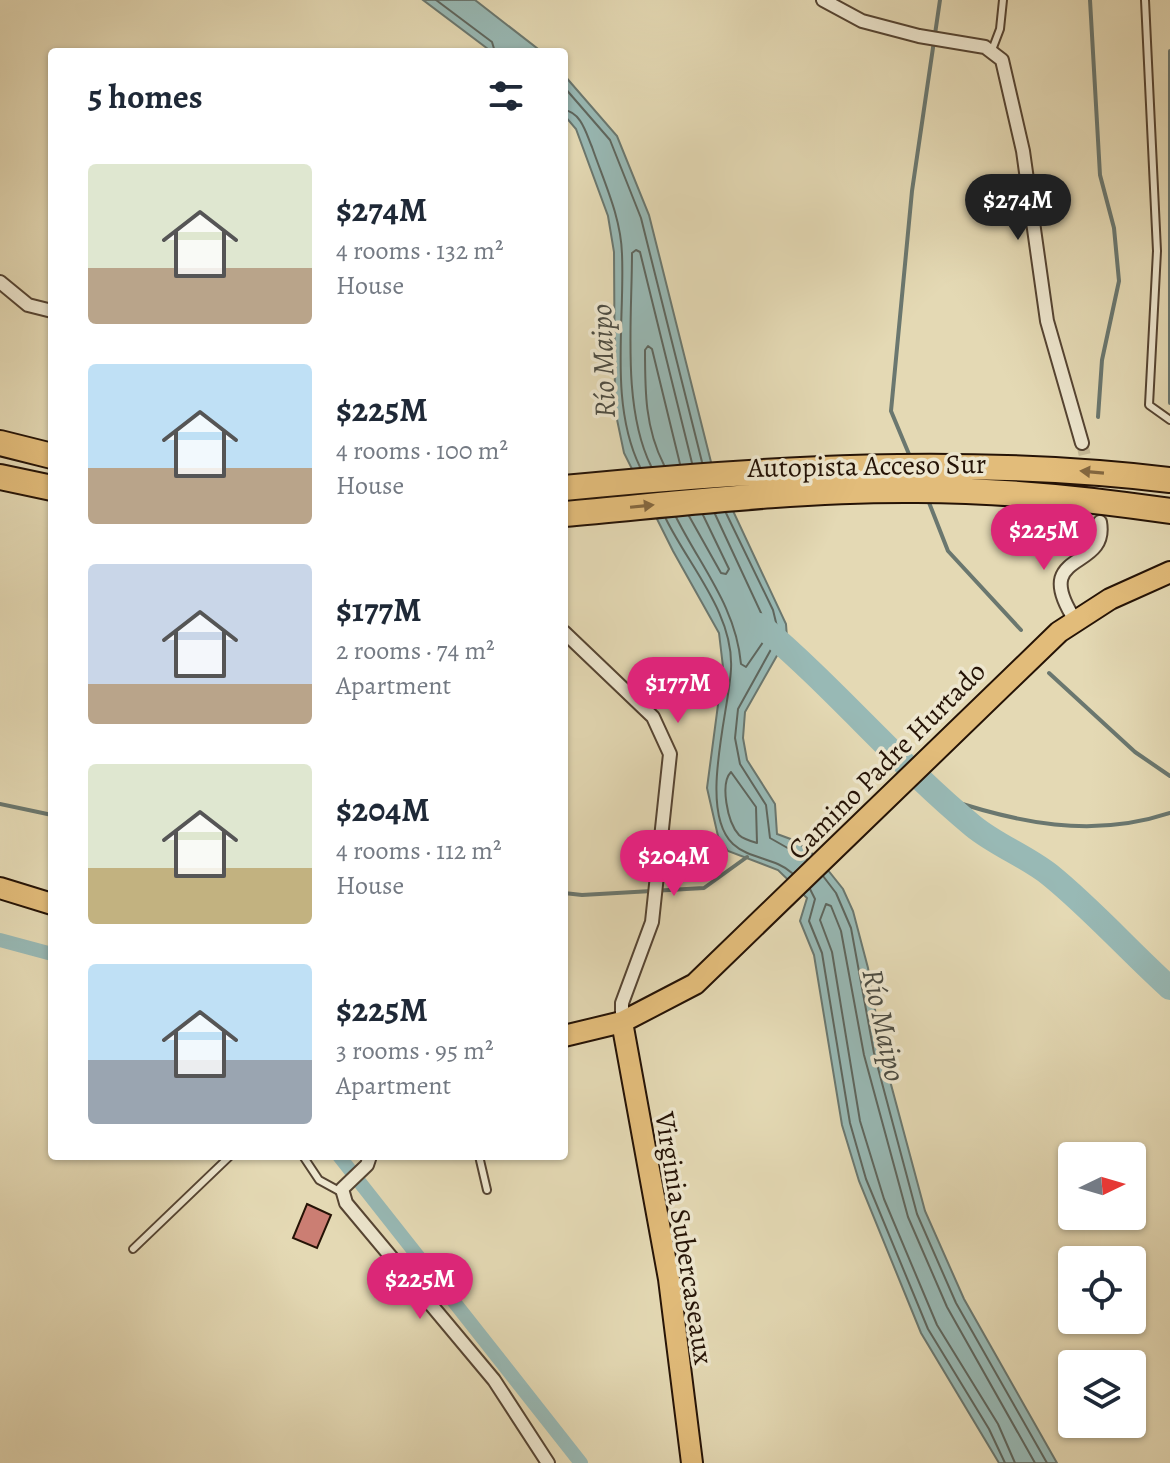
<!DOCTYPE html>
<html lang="en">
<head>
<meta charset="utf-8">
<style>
	body { margin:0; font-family:Alegreya,serif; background:#f2f2f3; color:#1f2937; height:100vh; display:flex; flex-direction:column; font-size:30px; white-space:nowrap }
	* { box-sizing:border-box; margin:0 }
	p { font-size:26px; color:#747a83 }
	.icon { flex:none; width:44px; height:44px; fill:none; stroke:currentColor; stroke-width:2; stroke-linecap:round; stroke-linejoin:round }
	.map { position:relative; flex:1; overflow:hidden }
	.drawer { position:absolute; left:48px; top:48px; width:520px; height:1112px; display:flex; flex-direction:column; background:#fff; border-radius:8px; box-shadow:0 2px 6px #0004 }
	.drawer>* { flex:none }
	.needle { width:52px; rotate:85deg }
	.controls { position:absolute; left:1058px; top:1142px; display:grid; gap:16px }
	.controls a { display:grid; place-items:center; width:88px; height:88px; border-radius:8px; background:#fff; box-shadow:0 2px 6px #0004; font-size:40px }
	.price { position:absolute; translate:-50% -68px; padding:0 18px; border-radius:28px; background:#db2777; color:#fff; font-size:26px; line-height:52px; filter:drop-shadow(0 2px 4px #0008) }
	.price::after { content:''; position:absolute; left:50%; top:48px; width:24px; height:18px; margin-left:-12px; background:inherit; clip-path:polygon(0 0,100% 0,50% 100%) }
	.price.active { background:#222; color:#fff }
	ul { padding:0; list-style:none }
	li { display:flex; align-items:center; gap:24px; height:200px; padding:0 40px }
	li span { display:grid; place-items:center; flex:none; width:224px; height:160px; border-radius:8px; color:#555 }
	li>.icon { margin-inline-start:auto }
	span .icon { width:96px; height:96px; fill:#fffc; stroke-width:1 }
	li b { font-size:34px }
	h2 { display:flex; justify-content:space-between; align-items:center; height:96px; padding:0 40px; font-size:34px }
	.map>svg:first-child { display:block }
</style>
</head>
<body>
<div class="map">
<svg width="1170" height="1463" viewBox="0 0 1170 1463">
	<rect width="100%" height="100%" fill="#e4d9b4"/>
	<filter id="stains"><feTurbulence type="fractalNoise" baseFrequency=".0025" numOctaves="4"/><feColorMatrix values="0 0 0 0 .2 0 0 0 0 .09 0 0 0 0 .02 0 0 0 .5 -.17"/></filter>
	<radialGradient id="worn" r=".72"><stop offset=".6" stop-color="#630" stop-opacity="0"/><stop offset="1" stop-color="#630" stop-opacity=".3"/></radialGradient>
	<path fill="#98b9b5" stroke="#6a776f" stroke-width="2" d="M423 0H475L542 52H492Z
		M564 75 617 136 649 215 712 466 786 624 787 638 745 712 743 738 747 760 775 804 777 834 796 841 819 859 843 889 853 911 868 968 882 1051 925 1211 964 1299 1057 1463H999L921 1333 859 1181 842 1125 814 955 800 921 807 898 778 870 728 851 718 836 707 788 723 667 719 633 673 551 624 453 615 410 614 252 608 216 576 129 564 115Z"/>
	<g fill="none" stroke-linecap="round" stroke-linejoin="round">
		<path stroke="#5e665e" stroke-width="2" d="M436 0 492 42 495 52
			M564 87 610 140 641 218 702 462
			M564 110C581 112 586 133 592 147 604 182 621 217 622 254 625 322 609 403 640 467
			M664 465C645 428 645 391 645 350L648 346 652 349 680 464
			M651 466C622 407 632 319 632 253L636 250 640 252 692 463
			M726 513 773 610 779 635 738 709 735 738 740 764 766 805 770 838 807 859
			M689 516 721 573 726 574 729 569 703 515
			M676 517C701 567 736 607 741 664L746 667 768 635V628L715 514
			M666 519C689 566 734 614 731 669 729 712 698 811 733 844 749 859 776 858 792 873
			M731 772 756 807 757 843C750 841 743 839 739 835 727 822 720 783 731 772Z
			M823 876 836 893 851 928 874 1053 917 1214 956 1303 1047 1463
			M810 889 815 899 809 921 822 953 850 1123 866 1179 928 1329 989 1429 1005 1463
			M1015 1463 998 1424 937 1325 884 1199 860 1121 832 952 820 920 826 904 831 906 841 931 864 1055 908 1217 947 1307 1035 1463"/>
		<path stroke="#6a776f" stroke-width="4" d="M1090 0 1100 175 1114 228 1119 281 1102 360 1098 417
			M1170 51V403
			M911 459 891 411 912 191 940 0
			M928 500 948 551 1021 630
			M1049 673 1135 752 1170 776
			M941 797C1017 823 1092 839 1170 813
			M0 804 52 815
			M564 893 582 895 704 888 747 857"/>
		<path stroke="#98b9b5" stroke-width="14" d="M0 940 52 954
			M339 1156 581 1463"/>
		<path stroke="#98b9b5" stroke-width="24" d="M760 625C835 688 897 763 973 826 996 845 1026 856 1050 875 1092 909 1129 951 1170 988"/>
	</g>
	<path fill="#cb7e73" stroke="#251306" stroke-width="2" d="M307 1204 331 1215 317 1248 293 1238Z"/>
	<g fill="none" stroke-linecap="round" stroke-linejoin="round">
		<path stroke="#c7bb9a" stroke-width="12" stroke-dasharray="12 6" stroke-linecap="butt" d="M1082 443 1100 522"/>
		<g stroke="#554432" stroke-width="10">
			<path id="service" d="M1145 0 1157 251 1149 405 1170 420
				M992 50 1000 29 1003 0
				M303 1156 319 1180 341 1192
				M479 1156 487 1190
				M133 1249 230 1156"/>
		</g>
		<g stroke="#554432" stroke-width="16">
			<path id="minor" d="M823 0 862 21 919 36 985 47 1002 60 1023 151 1047 321 1082 443
				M0 282 28 305 52 311
				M1075 620C1029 549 1109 572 1100 522
				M564 632 653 717 670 754 652 922 622 1003V1022
				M370 1156 367 1165 342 1189 346 1203 494 1380 548 1463"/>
		</g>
		<g stroke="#251306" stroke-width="24">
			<path id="primary" d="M0 888 52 904
				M622 1022 669 1279 692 1463
				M564 1036 622 1022 695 984 1059 632 1110 599 1170 572"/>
		</g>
		<g stroke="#251306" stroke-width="28">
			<path id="motorway" d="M0 443 52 456
				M0 477 52 488
				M564 488C767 468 967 456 1170 480
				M564 514C677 504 790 490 904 490 993 489 1082 498 1170 511"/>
		</g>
		<use href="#service" stroke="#ede6ce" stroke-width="6"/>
		<use href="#minor" stroke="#ede6ce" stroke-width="12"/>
		<use href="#primary" stroke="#e2bc7a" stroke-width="20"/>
		<use href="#motorway" stroke="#e2bc7a" stroke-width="24"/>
	</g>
	<defs><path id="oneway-solid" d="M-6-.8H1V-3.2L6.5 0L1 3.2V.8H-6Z" transform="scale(2)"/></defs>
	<g fill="#846840">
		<use href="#oneway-solid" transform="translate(1092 472) rotate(-175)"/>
		<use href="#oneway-solid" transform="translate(642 506) rotate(-6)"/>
	</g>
	<g text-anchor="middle" stroke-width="7" stroke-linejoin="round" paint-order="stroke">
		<g font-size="28" fill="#251306" stroke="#ede6ce">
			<text transform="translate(867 465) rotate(-1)" y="10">Autopista Acceso Sur</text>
			<text transform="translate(886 760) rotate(-45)" y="10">Camino Padre Hurtado</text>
			<text transform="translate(685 1238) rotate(81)" y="10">Virginia Subercaseaux</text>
		</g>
		<g font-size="30" font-style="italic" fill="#4d4d43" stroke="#ede6ce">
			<text transform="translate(603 361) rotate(-92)" y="10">Río Maipo</text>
			<text transform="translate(884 1025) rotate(78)" y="10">Río Maipo</text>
		</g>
	</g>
	<rect width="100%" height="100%" filter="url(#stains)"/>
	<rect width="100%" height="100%" fill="url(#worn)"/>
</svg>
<div class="controls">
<a><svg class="needle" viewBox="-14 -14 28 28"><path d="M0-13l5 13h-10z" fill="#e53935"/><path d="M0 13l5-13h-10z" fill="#747a83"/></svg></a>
<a><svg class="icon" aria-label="locate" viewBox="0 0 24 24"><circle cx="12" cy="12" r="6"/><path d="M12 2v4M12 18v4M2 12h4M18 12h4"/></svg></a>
<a><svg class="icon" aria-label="layers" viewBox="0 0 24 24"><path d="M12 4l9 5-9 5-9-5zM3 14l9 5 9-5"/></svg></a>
</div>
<b class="price active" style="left:1018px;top:242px">$274M</b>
<b class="price" style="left:1044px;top:572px">$225M</b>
<b class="price" style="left:678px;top:725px">$177M</b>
<b class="price" style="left:674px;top:898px">$204M</b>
<b class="price" style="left:420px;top:1321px">$225M</b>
<section class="drawer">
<h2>5 homes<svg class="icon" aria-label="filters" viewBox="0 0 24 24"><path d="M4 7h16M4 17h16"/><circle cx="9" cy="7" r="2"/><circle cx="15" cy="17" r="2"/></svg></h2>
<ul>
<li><span style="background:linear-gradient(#dfe7d0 65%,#b9a48a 0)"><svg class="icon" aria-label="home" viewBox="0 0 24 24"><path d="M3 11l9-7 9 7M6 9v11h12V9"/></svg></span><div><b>$274M</b><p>4 rooms · 132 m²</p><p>House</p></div></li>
<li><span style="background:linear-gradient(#bfe0f5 65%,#b9a48a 0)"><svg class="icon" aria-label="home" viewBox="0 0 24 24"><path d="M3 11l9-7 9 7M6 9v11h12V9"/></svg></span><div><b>$225M</b><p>4 rooms · 100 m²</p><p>House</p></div></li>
<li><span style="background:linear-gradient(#c9d6e8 75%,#b9a48a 0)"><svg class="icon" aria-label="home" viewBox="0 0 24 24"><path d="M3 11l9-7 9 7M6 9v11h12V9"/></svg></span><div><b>$177M</b><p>2 rooms · 74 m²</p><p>Apartment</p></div></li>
<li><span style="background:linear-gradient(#dfe7d0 65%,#c2b280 0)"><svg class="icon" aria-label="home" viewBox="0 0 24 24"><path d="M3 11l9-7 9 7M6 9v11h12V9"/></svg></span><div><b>$204M</b><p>4 rooms · 112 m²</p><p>House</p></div></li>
<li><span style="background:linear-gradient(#bfe0f5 60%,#9aa5b1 0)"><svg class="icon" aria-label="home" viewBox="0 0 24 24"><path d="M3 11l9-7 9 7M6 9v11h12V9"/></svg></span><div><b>$225M</b><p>3 rooms · 95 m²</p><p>Apartment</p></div></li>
</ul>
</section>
</div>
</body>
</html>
